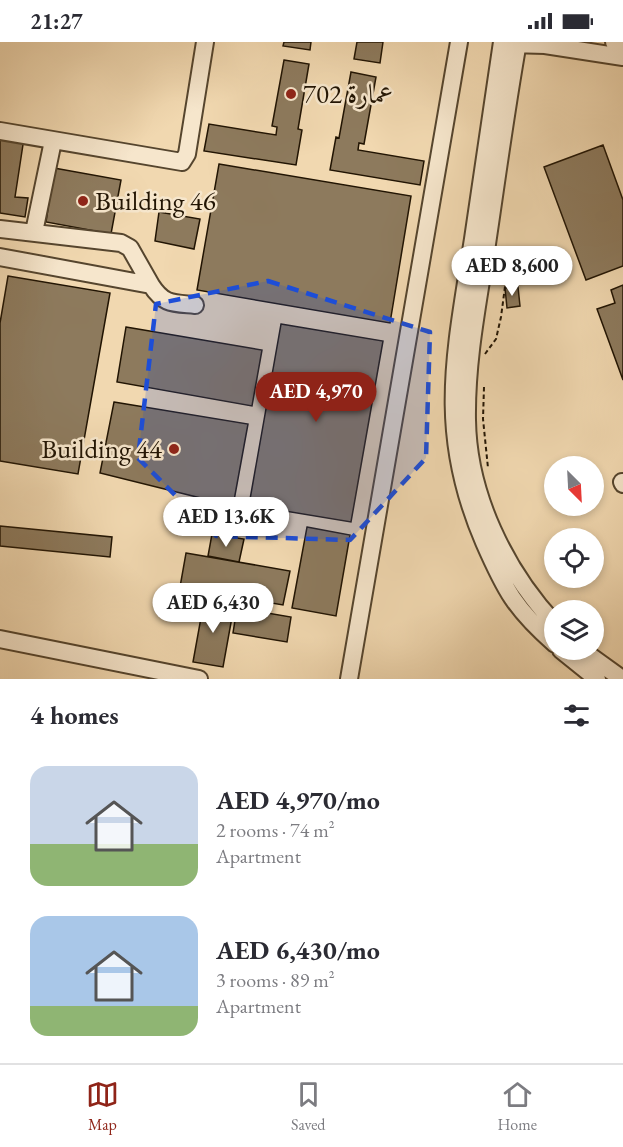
<!DOCTYPE html>
<html lang="en">
<head>
<meta charset="utf-8">
<style>
	body { margin:0; font-family:"EB Garamond",Amiri,serif; background:#f2f2f3; color:#2b2b33; height:100vh; display:flex; flex-direction:column; font-size:22px; white-space:nowrap }
	* { box-sizing:border-box; margin:0 }
	p { font-size:20px; color:#7c7c81 }
	.icon { flex:none; width:33px; height:33px; fill:none; stroke:currentColor; stroke-width:2; stroke-linecap:round; stroke-linejoin:round }
	.map { position:relative; height:637px; overflow:hidden }
	.sheet { display:flex; flex-direction:column; background:#fff; flex:1 }
	.sheet>* { flex:none }
	.needle { width:39px; rotate:156deg }
	.fabs { position:absolute; left:544px; top:414px; display:grid; gap:12px }
	.fabs a { display:grid; place-items:center; width:60px; height:60px; border-radius:50%; background:#fff; box-shadow:0 3px 9px #0003; font-size:30px }
	.price { position:absolute; translate:-50% -51px; padding:0 14px; border-radius:21px; background:#fff; color:#222; font-size:20px; line-height:39px; filter:drop-shadow(0 2px 3px #0008) }
	.price::after { content:''; position:absolute; left:50%; top:36px; width:18px; height:14px; margin-left:-9px; background:inherit; clip-path:polygon(0 0,100% 0,50% 100%) }
	.price.active { background:#8f2418; color:#fff }
	ul { padding:0; list-style:none }
	li { display:flex; align-items:center; gap:18px; height:150px; padding:0 30px }
	li span { display:grid; place-items:center; flex:none; width:168px; height:120px; border-radius:18px; color:#555 }
	li>.icon { margin-inline-start:auto }
	span .icon { width:72px; height:72px; fill:#fffc; stroke-width:1 }
	li b { font-size:26px }
	h2 { display:flex; justify-content:space-between; align-items:center; height:72px; padding:0 30px; font-size:26px }
	.status { display:flex; justify-content:space-between; align-items:center; height:42px; padding:0 30px; background:#fff; direction:ltr }
	.status svg { height:16px; fill:currentColor }
	.menu { display:flex; justify-content:space-around; align-items:center; height:84px; border-top:2px solid #e1e1e2; background:#fff; font-size:16px; color:#7c7c81 }
	.menu a { display:grid; justify-items:center; gap:3px }
	.menu .active { color:#8f2418 }
	.map>svg:first-child { display:block }
</style>
</head>
<body>
<div class="status"><b>21:27</b><svg viewBox="0 0 49 12"><path d="M0 12V9h3v3zM5 12V6h3v6zM10 12V3h3v9zM15 12V0h3v12zM26 1h20v11H26zM47 4h2v5h-2z"/></svg></div>
<div class="map">
<svg width="623" height="637" viewBox="0 0 623 637">
	<rect width="100%" height="100%" fill="#f1d8b0"/>
	<filter id="stains"><feTurbulence type="fractalNoise" baseFrequency=".00333" numOctaves="4"/><feColorMatrix values="0 0 0 0 .2 0 0 0 0 .09 0 0 0 0 .02 0 0 0 .5 -.17"/></filter>
	<radialGradient id="worn" r=".72"><stop offset=".6" stop-color="#630" stop-opacity="0"/><stop offset="1" stop-color="#630" stop-opacity=".3"/></radialGradient>
	<path fill="#8d7a5d" stroke="#211403" stroke-width="1.5" d="M284 0H311L310 8 283 4Z
		M357 0H383L380 21 354 17Z
		M284 18 309 22 298 87 302 88 296 123 204 109 209 82 276 93 277 85 272 84Z
		M351 30 376 35 364 102 359 101 358 108 424 119 420 143 330 128 336 95 339 96Z
		M0 93 24 96 15 155 28 156 25 175 0 171Z
		M603 103 623 158V224L586 238 544 125Z
		M219 122 411 154 390 281 197 248Z
		M54 126 121 138 111 192 46 180Z
		M159 170 200 177 194 207 155 199Z
		M8 234 110 251 78 432 0 419V281Z
		M623 243V338L597 267 615 261 611 248Z
		M518 245 520 264 507 266 505 246Z
		M281 282 383 299 351 480 249 463Z
		M126 285 262 308 252 364 117 340Z
		M114 360 248 382 233 464 100 431Z
		M0 484 112 495 110 515 0 504Z
		M307 485 350 493 336 574 292 566Z
		M212 492 244 497 239 520 208 514Z
		M186 511 290 529 283 563 180 545Z
		M204 559 234 564 223 625 193 620Z
		M237 566 291 575 287 600 233 591Z"/>
	<g fill="none" stroke-linecap="round" stroke-linejoin="round">
		<g stroke="#55452e" stroke-width="20">
			<path id="minor" d="M502 0C492 66 482 132 473 197 455 312 436 389 484 500 505 548 515 567 555 602
				M518 0C506 67 497 135 487 202 478 260 466 319 467 378 468 453 505 528 555 582
				M614 0 623 1
				M509 2 545 3 623 15
				M0 89 182 120 187 112 205 0
				M0 187 121 201 130 206 151 243
				M34 190 53 99
				M0 215 151 243C164 263 173 261 195 263
				M622 440 623 442
				M0 597 199 637
				M561 608 597 637
				M582 608 622 637
				M349 637 459 0"/>
		</g>
		<path stroke="#211403" stroke-width="2" stroke-dasharray="4.5 3" stroke-linecap="butt" d="M485 312 496 297 501 275 506 237 499 219
			M484 345 483 377 488 426"/>
		<use href="#minor" stroke="#f6e6cc" stroke-width="16"/>
	</g>
	<path fill="#1d4ed8" fill-opacity="0.2" stroke="#1d4ed8" stroke-width="4.5" stroke-dasharray="12 8" stroke-linejoin="round" d="M268 239 430 290 426 416 350 498 216 494 138 416 156 262Z"/>
	<g fill="#8f2418" stroke="#f6e6cc" stroke-width="2">
		<circle cx="291" cy="52" r="6"/>
		<circle cx="83" cy="159" r="6"/>
		<circle cx="174" cy="407" r="6"/>
	</g>
	<g text-anchor="middle" stroke-width="5" stroke-linejoin="round" paint-order="stroke">
		<g font-size="27" fill="#211403" stroke="#f6e6cc" text-anchor="start">
			<text x="303" y="61">عمارة 702</text>
			<text x="95" y="168">Building 46</text>
			<text x="162" y="416" text-anchor="end">Building 44</text>
		</g>
	</g>
	<rect width="100%" height="100%" filter="url(#stains)"/>
	<rect width="100%" height="100%" fill="url(#worn)"/>
</svg>
<div class="fabs">
<a><svg class="needle" viewBox="-14 -14 28 28"><path d="M0-13l5 13h-10z" fill="#e53935"/><path d="M0 13l5-13h-10z" fill="#7c7c81"/></svg></a>
<a><svg class="icon" aria-label="locate" viewBox="0 0 24 24"><circle cx="12" cy="12" r="6"/><path d="M12 2v4M12 18v4M2 12h4M18 12h4"/></svg></a>
<a><svg class="icon" aria-label="layers" viewBox="0 0 24 24"><path d="M12 4l9 5-9 5-9-5zM3 14l9 5 9-5"/></svg></a>
</div>
<b class="price" style="left:512px;top:255px">AED 8,600</b>
<b class="price active" style="left:316px;top:381px">AED 4,970</b>
<b class="price" style="left:226px;top:506px">AED 13.6K</b>
<b class="price" style="left:213px;top:592px">AED 6,430</b>
</div>
<section class="sheet">
<h2>4 homes<svg class="icon" aria-label="filters" viewBox="0 0 24 24"><path d="M4 7h16M4 17h16"/><circle cx="9" cy="7" r="2"/><circle cx="15" cy="17" r="2"/></svg></h2>
<ul>
<li><span style="background:linear-gradient(#c9d6e8 65%,#8fb573 0)"><svg class="icon" aria-label="home" viewBox="0 0 24 24"><path d="M3 11l9-7 9 7M6 9v11h12V9"/></svg></span><div><b>AED 4,970/mo</b><p>2 rooms · 74 m²</p><p>Apartment</p></div></li>
<li><span style="background:linear-gradient(#a9c7e8 75%,#8fb573 0)"><svg class="icon" aria-label="home" viewBox="0 0 24 24"><path d="M3 11l9-7 9 7M6 9v11h12V9"/></svg></span><div><b>AED 6,430/mo</b><p>3 rooms · 89 m²</p><p>Apartment</p></div></li>
</ul>
</section>
<nav class="menu">
<a class="active"><svg class="icon" aria-label="map" viewBox="0 0 24 24"><path d="M3 6l6-2 6 2 6-2v14l-6 2-6-2-6 2zM9 4v14M15 6v14"/></svg>Map</a>
<a><svg class="icon" aria-label="saved" viewBox="0 0 24 24"><path d="M7 4h10v16l-5-4-5 4z"/></svg>Saved</a>
<a><svg class="icon" aria-label="home" viewBox="0 0 24 24"><path d="M3 11l9-7 9 7M6 9v11h12V9"/></svg>Home</a>
</nav>
</body>
</html>
